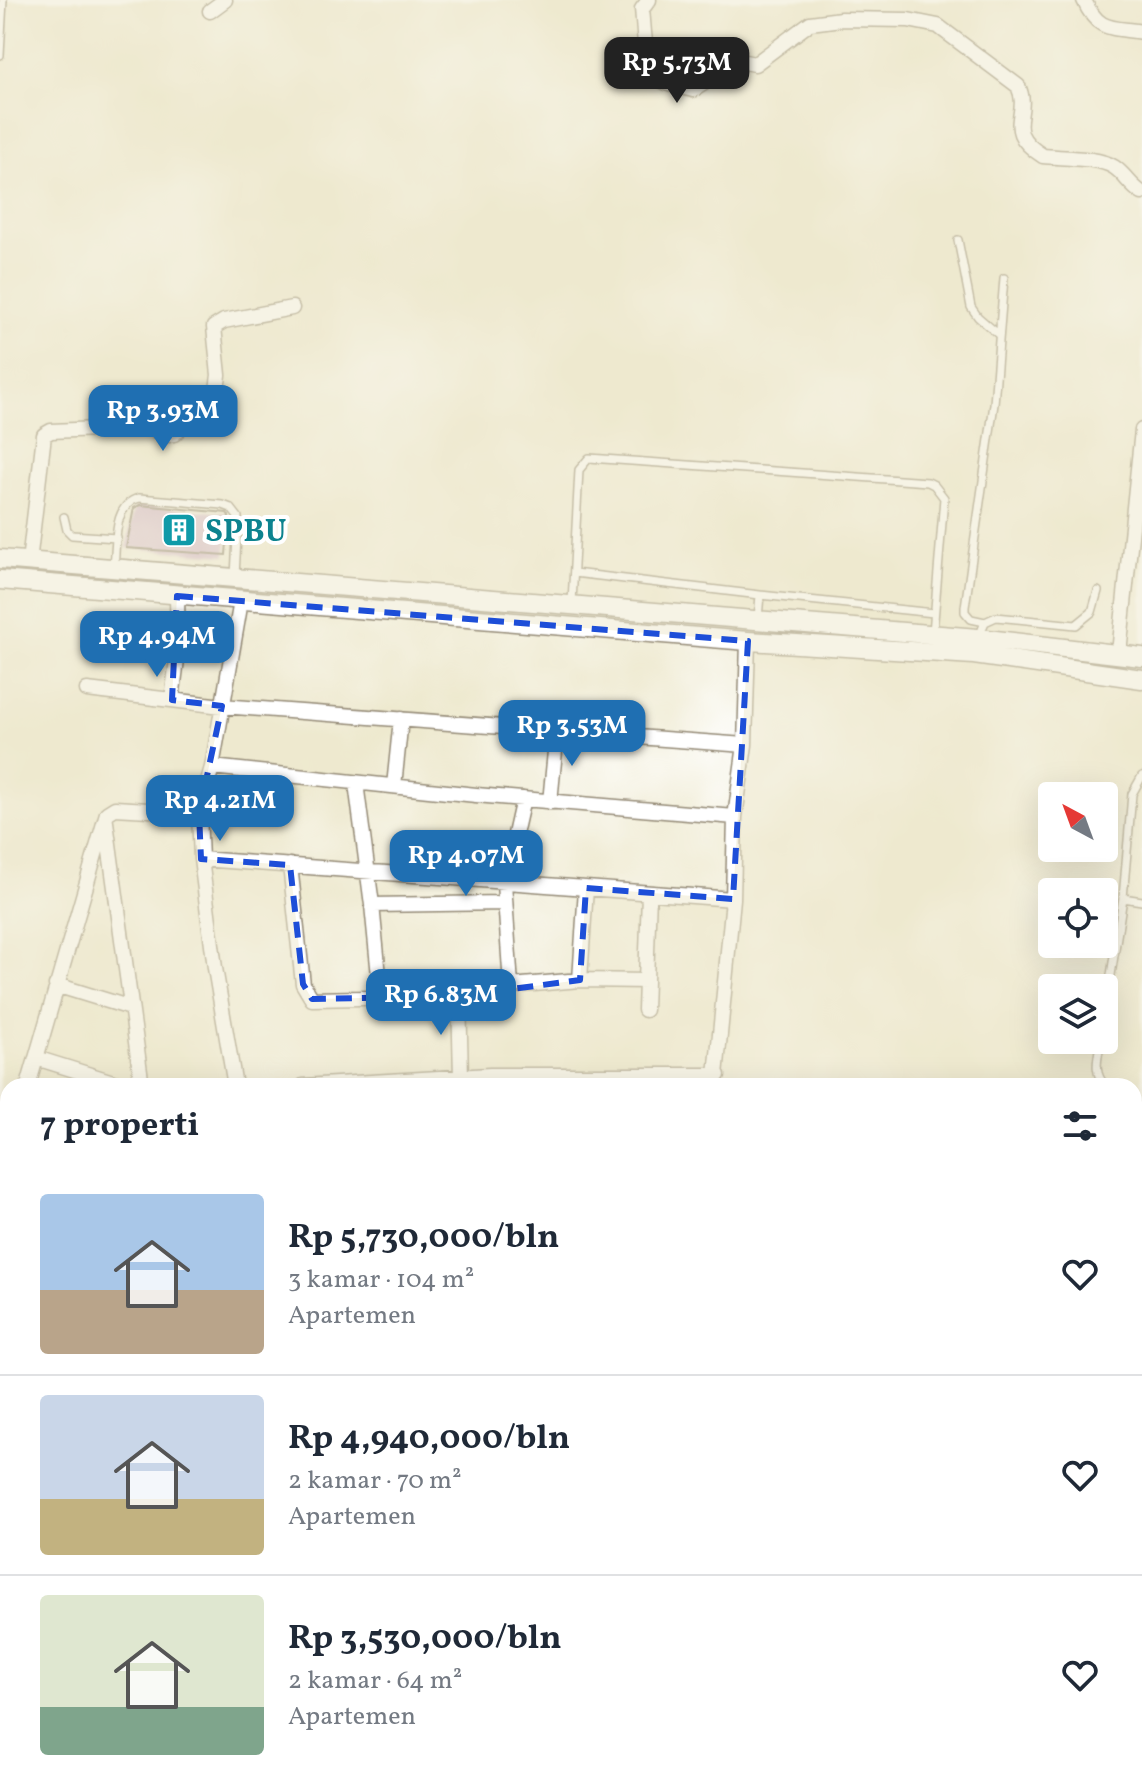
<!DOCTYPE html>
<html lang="id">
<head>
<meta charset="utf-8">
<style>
	body { margin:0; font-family:Vollkorn,serif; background:#f6f6f7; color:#1f2937; height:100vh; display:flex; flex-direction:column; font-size:30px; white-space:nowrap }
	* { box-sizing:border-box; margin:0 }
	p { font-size:26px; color:#747a83 }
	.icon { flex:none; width:44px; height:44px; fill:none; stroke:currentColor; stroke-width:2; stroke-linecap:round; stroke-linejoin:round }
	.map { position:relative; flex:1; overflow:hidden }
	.details { position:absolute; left:0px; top:1078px; width:1142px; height:714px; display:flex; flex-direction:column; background:#fff; border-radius:24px 24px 0 0; box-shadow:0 8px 32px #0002 }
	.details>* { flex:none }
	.needle { width:52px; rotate:319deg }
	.tools { position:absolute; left:1038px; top:782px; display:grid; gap:16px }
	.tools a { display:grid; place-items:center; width:80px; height:80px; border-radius:8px; background:#fff; box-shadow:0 8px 32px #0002; font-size:40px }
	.price { position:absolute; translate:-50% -68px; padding:0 18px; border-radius:16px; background:#1f6fb2; color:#fff; font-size:26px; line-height:52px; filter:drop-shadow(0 2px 4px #0008) }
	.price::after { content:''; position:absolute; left:50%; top:48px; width:24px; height:18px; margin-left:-12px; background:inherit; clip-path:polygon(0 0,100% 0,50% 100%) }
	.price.current { background:#222; color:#fff }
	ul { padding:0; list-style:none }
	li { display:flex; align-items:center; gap:24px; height:200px; padding:0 40px }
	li+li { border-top:2px solid #e0e1e3 }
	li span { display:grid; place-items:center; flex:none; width:224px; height:160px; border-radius:8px; color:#555 }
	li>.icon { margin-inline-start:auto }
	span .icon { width:96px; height:96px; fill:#fffc; stroke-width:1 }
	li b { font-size:34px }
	h2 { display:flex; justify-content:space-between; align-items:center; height:96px; padding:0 40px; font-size:34px }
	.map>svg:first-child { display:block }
</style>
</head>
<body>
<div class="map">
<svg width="1142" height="1791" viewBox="0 0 1142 1791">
	<rect width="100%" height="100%" fill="#fff"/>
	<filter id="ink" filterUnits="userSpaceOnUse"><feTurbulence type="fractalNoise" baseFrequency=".0125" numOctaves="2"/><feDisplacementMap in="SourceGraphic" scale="16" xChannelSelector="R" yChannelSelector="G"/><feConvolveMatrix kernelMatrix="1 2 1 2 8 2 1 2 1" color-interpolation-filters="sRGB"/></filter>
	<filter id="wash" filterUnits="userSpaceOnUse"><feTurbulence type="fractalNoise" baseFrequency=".006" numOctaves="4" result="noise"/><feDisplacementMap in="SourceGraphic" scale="32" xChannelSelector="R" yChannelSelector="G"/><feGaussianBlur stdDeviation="1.8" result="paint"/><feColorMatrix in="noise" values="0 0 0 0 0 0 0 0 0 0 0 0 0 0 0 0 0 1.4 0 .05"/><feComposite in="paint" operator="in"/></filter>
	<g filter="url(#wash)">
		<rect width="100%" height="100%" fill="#eee9cf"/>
		<g id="blocks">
			<path fill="#c198b7" d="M140 505 227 513 229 516 226 555 126 548 134 508Z"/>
		</g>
	</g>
	<g filter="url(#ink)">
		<use href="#blocks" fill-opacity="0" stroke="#948a76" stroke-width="2"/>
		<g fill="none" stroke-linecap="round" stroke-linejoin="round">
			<g stroke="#948a76" stroke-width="10">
				<path id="service" d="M0 55 3 0
					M958 240 971 307 978 317 999 335
					M64 517 67 530 72 535 117 538
					M114 566C117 543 112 505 139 498L223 505 231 508 238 517 235 577
					M574 573 760 595 758 618
					M760 595 934 613
					M572 603 579 470 589 458 928 482 934 485 944 498 933 633
					M985 622 971 619 965 612V607L994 404 1004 278
					M979 637 985 622 996 617 1076 625 1092 612 1098 591
					M1123 898 1142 901
					M1104 1020 1123 898 1132 794 1142 776
					M1101 1040C1098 1057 1092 1073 1106 1086
					M1134 1104 1142 1109
					M1134 1181 1142 1186
					M1134 1273 1142 1277
					M1134 1364 1142 1321
					M1134 1420 1142 1408
					M1134 1469 1142 1475
					M1134 1546 1142 1535
					M1134 1666 1142 1656
					M1134 1689 1140 1694
					M950 1784 958 1791
					M1098 1784 1110 1791"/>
			</g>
			<g stroke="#948a76" stroke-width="17">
				<path id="minor" d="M649 0 642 9C644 25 644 67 656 77 665 85 681 87 693 90L704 83 710 67 734 60 755 64 810 23 841 19 908 20 938 26 1018 86C1032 115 1000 129 1043 156 1061 158 1099 157 1114 167 1125 174 1130 186 1142 193
					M1084 0C1098 32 1111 27 1142 32
					M210 11 225 0
					M29 562 44 435 51 431 144 427 169 435 174 434 217 390 219 375 214 327 224 321 292 308
					M1119 653 1142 430
					M87 690 222 706 745 745
					M172 700 178 651 177 596
					M212 767 476 795 735 817
					M356 783 372 905 381 996
					M394 786 401 719
					M550 802 557 731
					M106 822 142 1086
					M201 859 733 899
					M290 865 303 984 312 999 459 996 511 986 580 980 646 981
					M372 905 505 903
					M580 980 586 888
					M56 985 131 1008
					M511 986 504 883 523 799
					M459 996 461 1077
					M645 1010 649 894
					M36 1058 126 1086
					M28 1086 107 813 115 808 199 813
					M235 1086 215 968 201 859 199 813 212 767 241 601
					M303 1086 490 1075H718
					M715 1086 733 899 735 817 745 745 748 641
					M0 1186 8 1157
					M0 1209 8 1211
					M0 1294 8 1296
					M0 1371 8 1373
					M0 1460 8 1429
					M0 1496 8 1499
					M0 1570 8 1573
					M278 1784 357 1791
					M78 1791 80 1784
					M157 1791 159 1784"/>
			</g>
			<g stroke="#948a76" stroke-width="21">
				<path id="secondary" d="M0 559 978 638 1142 657
					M0 580 748 641 974 655 1142 679"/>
			</g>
			<path stroke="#948a76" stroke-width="3" stroke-dasharray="2 6" stroke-linecap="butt" d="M0 1661 8 1663
				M0 1741 8 1718"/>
			<use href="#service" stroke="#fff" stroke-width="7"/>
			<use href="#minor" stroke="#fff" stroke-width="14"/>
			<use href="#secondary" stroke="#fff" stroke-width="18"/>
		</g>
	</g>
	<path d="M0 0H1142V1791H0ZM177 596 748 641 733 899 586 888 580 980 459 996 312 999 303 984 290 865 201 859 199 813 222 706 172 700Z" fill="#eee9cf" fill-opacity=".55" fill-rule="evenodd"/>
	<path fill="none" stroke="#1d4ed8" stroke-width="6" stroke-dasharray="16 10" stroke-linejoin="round" d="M177 596 748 641 733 899 586 888 580 980 459 996 312 999 303 984 290 865 201 859 199 813 222 706 172 700Z"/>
	<defs>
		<g id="building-square" transform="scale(1.8)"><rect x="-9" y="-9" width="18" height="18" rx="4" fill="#0f9aa8" stroke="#fff"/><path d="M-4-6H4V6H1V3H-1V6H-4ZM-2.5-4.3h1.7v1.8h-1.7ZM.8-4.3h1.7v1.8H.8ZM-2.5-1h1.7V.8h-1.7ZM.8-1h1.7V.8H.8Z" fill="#fff"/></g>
	</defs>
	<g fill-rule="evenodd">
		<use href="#building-square" x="179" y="530"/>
	</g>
	<g text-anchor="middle" stroke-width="8" stroke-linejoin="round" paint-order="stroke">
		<g font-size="32" font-weight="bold" fill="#0d838f" stroke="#fff" text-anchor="start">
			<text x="205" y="541">SPBU</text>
		</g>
	</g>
</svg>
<div class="tools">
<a><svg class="needle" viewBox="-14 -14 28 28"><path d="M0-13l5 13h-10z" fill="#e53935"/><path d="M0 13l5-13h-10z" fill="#747a83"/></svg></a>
<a><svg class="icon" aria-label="locate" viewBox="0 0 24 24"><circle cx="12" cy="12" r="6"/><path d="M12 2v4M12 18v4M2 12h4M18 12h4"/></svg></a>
<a><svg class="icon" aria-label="layers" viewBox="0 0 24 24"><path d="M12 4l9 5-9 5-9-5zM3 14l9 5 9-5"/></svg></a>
</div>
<b class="price current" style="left:677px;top:105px">Rp 5.73M</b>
<b class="price" style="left:163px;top:453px">Rp 3.93M</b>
<b class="price" style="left:157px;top:679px">Rp 4.94M</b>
<b class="price" style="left:572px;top:768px">Rp 3.53M</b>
<b class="price" style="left:220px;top:843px">Rp 4.21M</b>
<b class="price" style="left:466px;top:898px">Rp 4.07M</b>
<b class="price" style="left:441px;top:1037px">Rp 6.83M</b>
<section class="details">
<h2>7 properti<svg class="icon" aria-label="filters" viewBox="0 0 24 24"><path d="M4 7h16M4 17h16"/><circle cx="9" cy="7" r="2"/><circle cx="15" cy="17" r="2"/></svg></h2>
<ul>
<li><span style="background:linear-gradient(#a9c7e8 60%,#b9a48a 0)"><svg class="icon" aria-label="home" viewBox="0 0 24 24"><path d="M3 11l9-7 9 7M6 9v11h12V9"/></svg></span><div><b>Rp 5,730,000/bln</b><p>3 kamar · 104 m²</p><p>Apartemen</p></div><svg class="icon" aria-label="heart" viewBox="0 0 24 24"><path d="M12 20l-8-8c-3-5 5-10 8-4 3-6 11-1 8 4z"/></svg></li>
<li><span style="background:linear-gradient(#c9d6e8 65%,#c2b280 0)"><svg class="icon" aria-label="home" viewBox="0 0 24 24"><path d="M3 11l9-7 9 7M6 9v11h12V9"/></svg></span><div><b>Rp 4,940,000/bln</b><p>2 kamar · 70 m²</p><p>Apartemen</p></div><svg class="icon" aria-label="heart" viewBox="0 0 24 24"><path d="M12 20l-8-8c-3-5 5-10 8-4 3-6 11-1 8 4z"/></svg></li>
<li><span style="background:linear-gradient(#dfe7d0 70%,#7fa58c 0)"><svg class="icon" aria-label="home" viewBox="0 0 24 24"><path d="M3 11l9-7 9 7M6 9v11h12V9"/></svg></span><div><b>Rp 3,530,000/bln</b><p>2 kamar · 64 m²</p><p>Apartemen</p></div><svg class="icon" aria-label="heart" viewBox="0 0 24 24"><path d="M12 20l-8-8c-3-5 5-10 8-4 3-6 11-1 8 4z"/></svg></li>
</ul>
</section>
</div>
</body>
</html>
